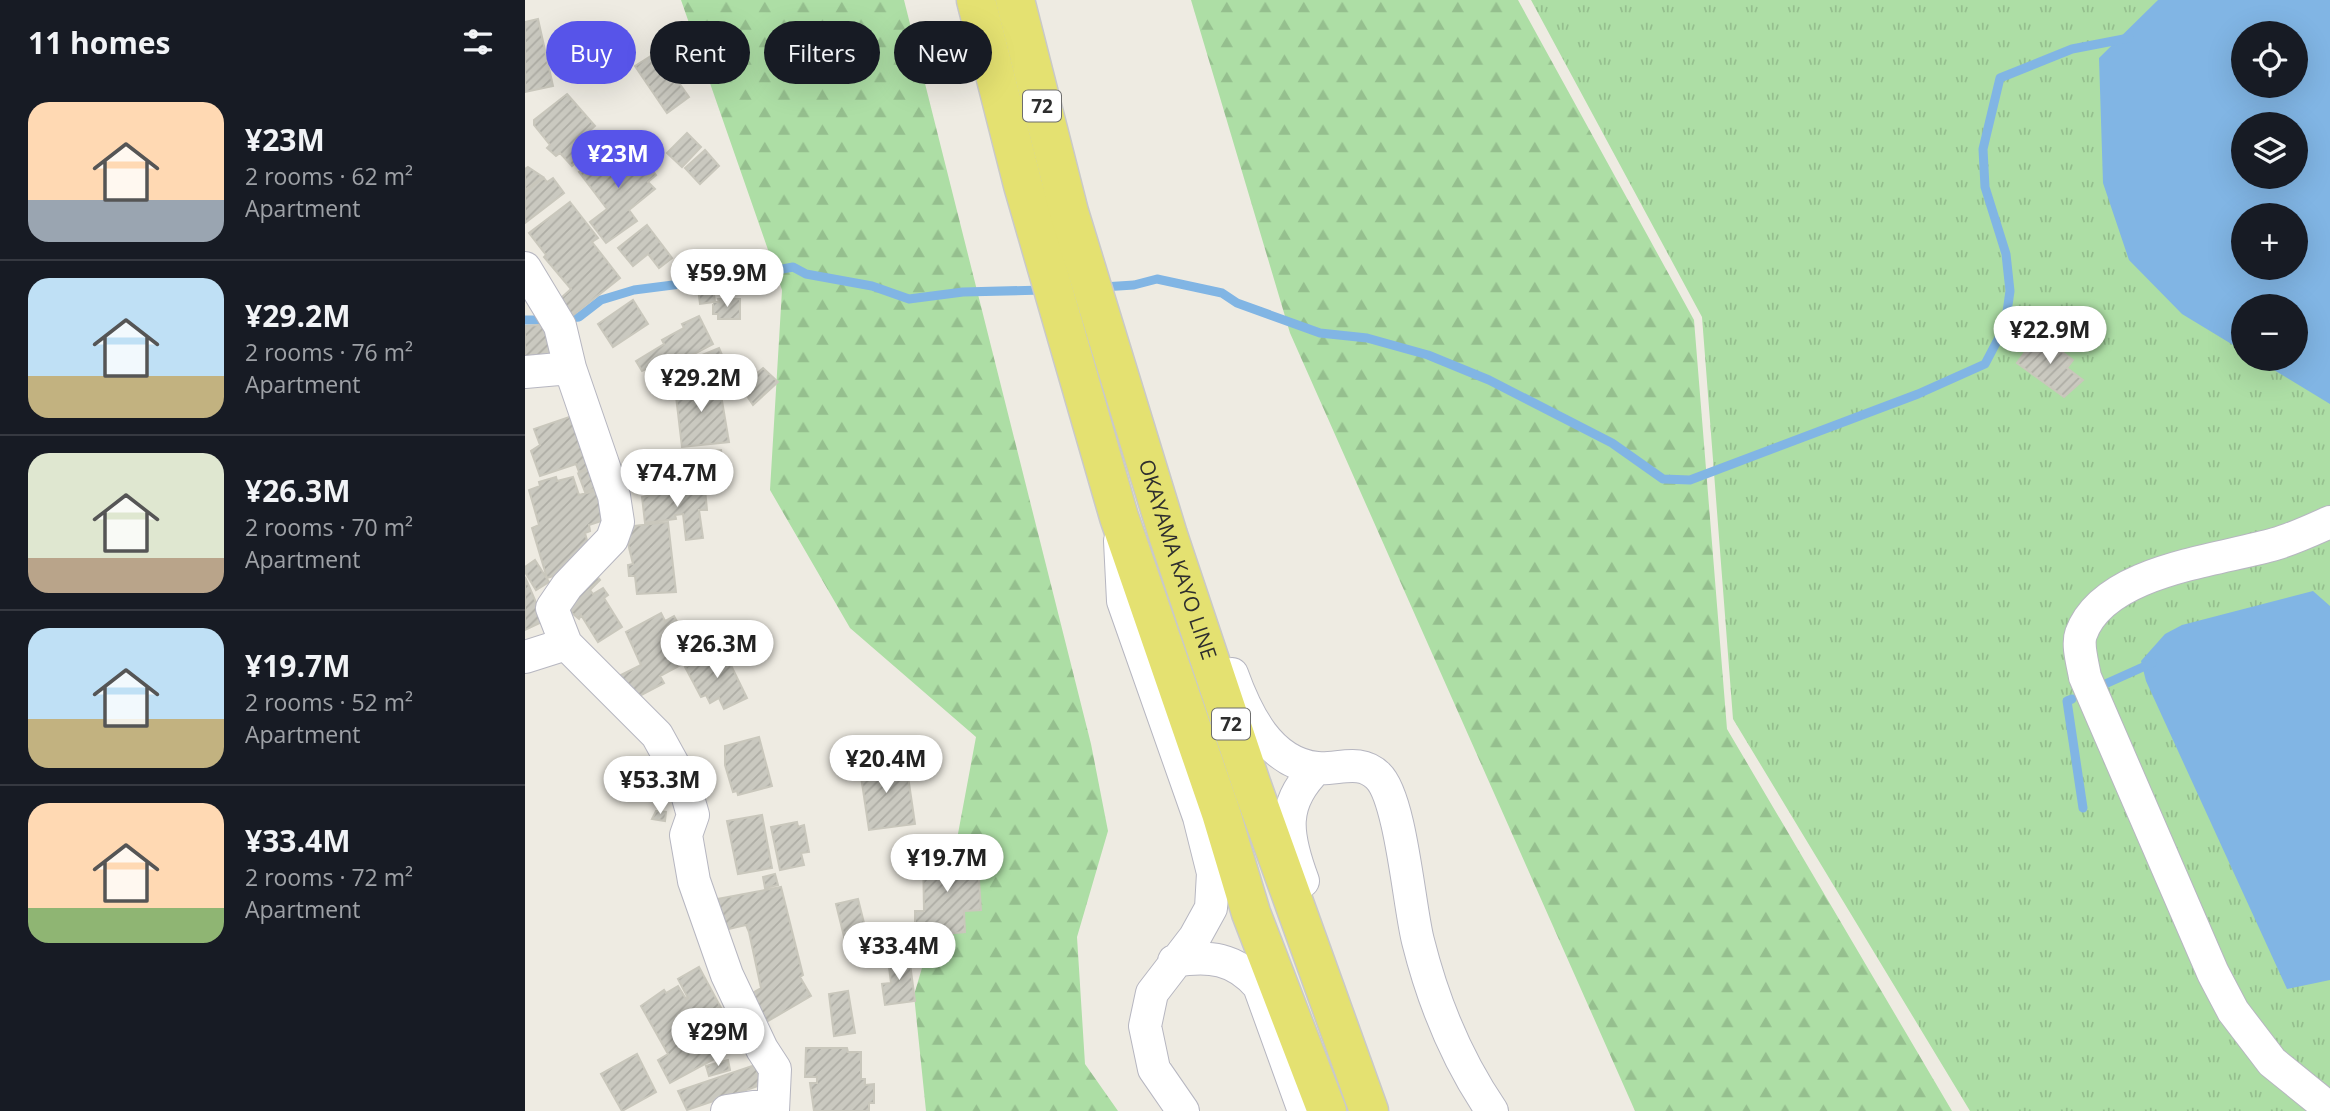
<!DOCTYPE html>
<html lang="en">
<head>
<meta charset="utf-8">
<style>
	body { margin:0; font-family:"Open Sans",sans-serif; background:#20242c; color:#f1f3f6; height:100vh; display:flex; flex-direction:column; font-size:26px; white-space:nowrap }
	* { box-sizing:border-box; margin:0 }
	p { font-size:23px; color:#9ea1a6 }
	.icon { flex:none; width:38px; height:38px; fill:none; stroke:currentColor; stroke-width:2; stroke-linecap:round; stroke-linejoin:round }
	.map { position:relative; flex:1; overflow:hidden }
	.side { display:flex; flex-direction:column; background:#171b24; width:525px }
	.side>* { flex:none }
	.guide { position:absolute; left:21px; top:21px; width:665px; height:63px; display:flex; gap:14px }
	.tools { position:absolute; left:1706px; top:21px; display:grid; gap:14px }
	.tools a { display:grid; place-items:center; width:77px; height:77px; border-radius:50%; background:#171b24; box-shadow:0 7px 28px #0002; font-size:35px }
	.price { position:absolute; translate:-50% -60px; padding:0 16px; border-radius:24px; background:#fff; color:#222; font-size:23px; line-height:46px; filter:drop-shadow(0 2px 4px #0008) }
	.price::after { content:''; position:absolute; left:50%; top:42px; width:21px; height:16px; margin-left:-10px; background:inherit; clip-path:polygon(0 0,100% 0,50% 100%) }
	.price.selected { background:#5754e9; color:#fff }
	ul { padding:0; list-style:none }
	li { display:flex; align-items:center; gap:21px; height:175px; padding:0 28px }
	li+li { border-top:2px solid #363941 }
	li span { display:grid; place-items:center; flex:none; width:196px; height:140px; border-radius:21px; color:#555 }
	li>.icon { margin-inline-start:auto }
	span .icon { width:84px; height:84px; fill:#fffc; stroke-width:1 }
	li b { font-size:30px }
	h2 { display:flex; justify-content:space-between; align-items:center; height:84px; padding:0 28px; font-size:30px }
	.pill { padding:0 24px; border-radius:32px; background:#171b24; box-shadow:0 7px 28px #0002; font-size:24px; line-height:63px }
	.pill.selected { background:#5754e9; color:#fff }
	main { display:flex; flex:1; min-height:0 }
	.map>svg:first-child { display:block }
</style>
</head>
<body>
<main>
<section class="side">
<h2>11 homes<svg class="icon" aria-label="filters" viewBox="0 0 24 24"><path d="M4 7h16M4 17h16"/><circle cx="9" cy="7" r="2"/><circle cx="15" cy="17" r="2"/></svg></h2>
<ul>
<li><span style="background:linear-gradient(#ffd9b3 70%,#9aa5b1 0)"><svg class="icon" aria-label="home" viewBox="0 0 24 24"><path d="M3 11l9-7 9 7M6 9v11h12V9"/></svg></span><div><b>¥23M</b><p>2 rooms · 62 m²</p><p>Apartment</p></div></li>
<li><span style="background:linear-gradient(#bfe0f5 70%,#c2b280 0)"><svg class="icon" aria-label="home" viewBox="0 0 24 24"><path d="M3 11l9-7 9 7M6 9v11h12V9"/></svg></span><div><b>¥29.2M</b><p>2 rooms · 76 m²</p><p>Apartment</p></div></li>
<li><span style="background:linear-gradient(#dfe7d0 75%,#b9a48a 0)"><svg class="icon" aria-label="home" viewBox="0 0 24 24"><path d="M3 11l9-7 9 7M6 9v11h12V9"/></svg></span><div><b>¥26.3M</b><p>2 rooms · 70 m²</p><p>Apartment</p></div></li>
<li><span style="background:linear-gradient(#bfe0f5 65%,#c2b280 0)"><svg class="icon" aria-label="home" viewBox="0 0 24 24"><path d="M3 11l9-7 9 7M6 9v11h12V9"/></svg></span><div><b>¥19.7M</b><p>2 rooms · 52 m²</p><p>Apartment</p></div></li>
<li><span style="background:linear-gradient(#ffd9b3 75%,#8fb573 0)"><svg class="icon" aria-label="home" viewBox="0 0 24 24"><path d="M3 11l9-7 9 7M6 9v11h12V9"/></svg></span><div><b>¥33.4M</b><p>2 rooms · 72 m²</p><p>Apartment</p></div></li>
</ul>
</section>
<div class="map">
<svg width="1805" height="1111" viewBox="0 0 1805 1111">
	<defs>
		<pattern id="grass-tufts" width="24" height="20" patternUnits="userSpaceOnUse" patternTransform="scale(1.75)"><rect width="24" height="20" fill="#addea5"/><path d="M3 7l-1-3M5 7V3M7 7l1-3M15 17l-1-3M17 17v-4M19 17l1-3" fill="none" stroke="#95bf8e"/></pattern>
		<pattern id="forest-firs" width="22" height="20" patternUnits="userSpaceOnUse" patternTransform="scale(1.75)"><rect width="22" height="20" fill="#addea5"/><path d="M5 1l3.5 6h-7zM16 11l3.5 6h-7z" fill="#95bf8e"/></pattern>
		<pattern id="building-hatch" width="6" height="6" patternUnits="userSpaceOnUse" patternTransform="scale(1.75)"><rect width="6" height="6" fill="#cac9c0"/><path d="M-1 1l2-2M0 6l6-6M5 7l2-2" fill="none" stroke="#aeada5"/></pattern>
	</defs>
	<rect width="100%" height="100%" fill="#eeebe2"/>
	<path fill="url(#grass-tufts)" fill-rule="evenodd" d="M1006 0H1805V1111H1445L1208 719 1177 317ZM1718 33H1771V86H1718ZM1718 124H1771V177H1718ZM1718 215H1771V268H1718ZM1718 306H1771V359H1718Z"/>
	<path fill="url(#forest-firs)" d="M156 0H379L566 744 583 831 552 937 560 1064 593 1111H401L389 995 427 866 451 737 325 628 245 490 257 290Z
		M666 0H993L1169 320 1202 729 1427 1111H1110L765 333Z"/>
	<path fill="#81b5e4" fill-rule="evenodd" d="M1633 0H1805V404L1731 359H1771V306H1718V351L1657 314 1604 260 1578 183 1574 58ZM1718 33H1771V86H1718ZM1718 124H1771V177H1718ZM1718 215H1771V268H1718Z
		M1788 591 1805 606V980L1762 989 1621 681 1616 661 1640 634 1657 625Z"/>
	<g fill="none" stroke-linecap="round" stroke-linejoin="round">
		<path stroke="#81b5e4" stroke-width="9" d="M578 287 609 285 632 279 697 293 712 303 795 333 842 338 903 355 964 380 1087 443 1138 479 1165 480 1393 394 1460 364 1480 326 1485 291 1481 254 1460 187 1458 149 1475 78 1547 49 1604 38
			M36 319 54 317 76 300 109 290 226 275 268 267 281 274 347 286 384 299 438 292 518 290
			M0 320H22
			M1578 685 1627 663
			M1547 699 1542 701 1558 808"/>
	</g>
	<path fill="url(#building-hatch)" stroke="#c9c7bc" stroke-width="2" d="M13 19 28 86 0 92V22Z
		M132 52 164 97 142 113 110 66Z
		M42 94 70 126 62 133 73 144 47 166 35 153 31 156 22 148 25 145 9 125V120Z
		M162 133 176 147 157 167 142 153Z
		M85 148 98 163 114 152 131 175 123 182 130 189 104 210 112 221 81 243 65 222 82 209 54 172Z
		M180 150 194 166 175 184 160 168Z
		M3 167 18 177 0 190V169Z
		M19 178 22 182 28 178 39 193 0 223V192Z
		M45 202 73 238 67 242 95 278 47 316 35 299 46 289 19 257 21 255 4 233Z
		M122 225 147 258 134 268 123 254 108 266 93 248Z
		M188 285 190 302 175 304 173 288Z
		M193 299H215V319H193V314H188V302H194Z
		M108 300 123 324 88 347 73 324Z
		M174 316 188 344 165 356 171 367 133 387 123 368 117 371 111 361 139 344 137 340 159 328 157 324Z
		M26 324 29 361 0 364V326Z
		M1513 334 1548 360 1542 368 1558 380 1539 397 1492 363Z
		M194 348 203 369 181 378 172 357Z
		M238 368 253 382 228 405 216 387Z
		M181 379V384L194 383 204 442 157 447 150 388 167 386 166 382Z
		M56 413 74 464 54 472 51 464 15 476 6 451 15 445 9 429Z
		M196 450 200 481 130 489 126 459Z
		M75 465 81 485 60 492 53 473Z
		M31 477 32 481 48 477 54 495 77 489 85 518 64 525 65 531 60 533 65 551 57 560 40 565 42 572 22 578 7 528 14 525 4 490 15 486 14 482Z
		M155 489 156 492 180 489 182 510H174L178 538 161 540 158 514 150 515 151 519 120 523 117 497Z
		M143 522 151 592 112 594 110 576H104L103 565 108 564 99 527Z
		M10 560 24 582 11 590 0 572V567Z
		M66 569 75 580 65 590 68 594 78 588 83 595 79 598 97 627 73 642 56 615 54 619 36 604Z
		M0 577 19 621 0 630Z
		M136 613 140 621 149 616 165 645 159 653 163 661 135 676 139 683 107 700 94 676 116 665 101 632Z
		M198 649 222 698 199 709 194 698 185 703 181 695 176 697 160 667Z
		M234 737 247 786 213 795 212 791 208 792 200 765V746Z
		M372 757 375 777 383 776 390 824 344 830 334 763Z
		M131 811 141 812 140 821 127 819Z
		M237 815 247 868 213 874 202 821Z
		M272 822 273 827 279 825 284 852 276 853 279 865 255 870 246 827Z
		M425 850V853H439V865H453L456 910 439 911 440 932 390 937V911H399L398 854Z
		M250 874 253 885 240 888 238 877Z
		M256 887 278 975 275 977 286 996 238 1024 222 996 236 988 224 932 221 925 199 930 192 899Z
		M333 899 345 947 323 953 311 904Z
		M384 956 390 1001 360 1005 357 984 366 983 363 959Z
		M174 967 201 1017 178 1030 180 1034 176 1036 189 1059 145 1083 133 1060 143 1054 116 1006 139 990 141 993 153 986 161 999 163 998 153 979Z
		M323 991 330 1033 309 1036 304 994Z
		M281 1048H322L323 1052H336V1079H340V1085L349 1084V1103H344V1111H289L285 1083H292V1077H280Z
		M112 1054 131 1092 97 1111 76 1074Z
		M203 1060 205 1070 184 1076 181 1066Z
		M233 1064 239 1084 162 1110 153 1091Z"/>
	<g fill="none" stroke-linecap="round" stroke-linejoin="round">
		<g stroke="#b6b6c0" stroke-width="34">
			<path id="minor" d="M0 268 35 326 45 368 89 496 93 522 87 539 42 586 27 608 41 644 132 735 159 784 168 815 161 835 169 881 202 975 237 1049 250 1069 248 1111
				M0 372 45 368
				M1805 522C1787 530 1768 539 1750 544 1692 561 1579 570 1556 634 1552 645 1558 665 1560 677L1688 973 1708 1011 1747 1062 1805 1109
				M595 541 598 601 674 817 688 873 686 908 670 937 627 993 620 1026 629 1069 658 1111
				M0 657 41 644
				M707 674C721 713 744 763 792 768 813 770 835 758 853 776 876 798 884 906 893 941 908 1001 932 1060 967 1111
				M778 881C761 835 755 804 792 768
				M649 961C684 955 710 958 734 986L779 1111
				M202 1111 248 1104"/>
		</g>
		<g stroke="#c9c9c9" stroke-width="41">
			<g id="major">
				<path d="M451 0 498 185 594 517 696 813 726 913 802 1111"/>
				<path id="s1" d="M490 0 544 212 643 535 727 786 844 1111"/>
			</g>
		</g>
		<use href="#minor" stroke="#fff" stroke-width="32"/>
		<use href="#major" stroke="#e4e171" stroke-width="38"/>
	</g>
	<g text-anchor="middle" stroke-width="5" stroke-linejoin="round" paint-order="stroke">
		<g fill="#fff" stroke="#6d6d6d" stroke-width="2">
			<rect x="498" y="90.5" width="38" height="31" rx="5"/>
			<rect x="687" y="708.5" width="38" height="31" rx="5"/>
		</g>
		<g font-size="19" font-weight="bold" fill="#2e2e2e">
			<text x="517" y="113">72</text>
			<text x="706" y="731">72</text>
		</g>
		<g font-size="21" fill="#2e2e2e" stroke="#fff">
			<text dy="7" stroke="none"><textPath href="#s1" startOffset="583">OKAYAMA KAYO LINE</textPath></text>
		</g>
	</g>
</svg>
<div class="tools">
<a><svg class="icon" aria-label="locate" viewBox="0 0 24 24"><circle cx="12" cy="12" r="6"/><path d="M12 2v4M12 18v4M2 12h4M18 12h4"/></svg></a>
<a><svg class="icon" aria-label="layers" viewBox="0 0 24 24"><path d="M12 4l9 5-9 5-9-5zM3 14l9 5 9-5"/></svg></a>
<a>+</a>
<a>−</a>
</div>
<b class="price selected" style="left:93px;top:190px">¥23M</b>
<b class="price" style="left:202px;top:309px">¥59.9M</b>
<b class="price" style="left:1525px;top:366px">¥22.9M</b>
<b class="price" style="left:176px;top:414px">¥29.2M</b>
<b class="price" style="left:152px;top:509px">¥74.7M</b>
<b class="price" style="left:192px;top:680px">¥26.3M</b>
<b class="price" style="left:361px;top:795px">¥20.4M</b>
<b class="price" style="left:135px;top:816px">¥53.3M</b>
<b class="price" style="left:422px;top:894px">¥19.7M</b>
<b class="price" style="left:374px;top:982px">¥33.4M</b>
<b class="price" style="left:193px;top:1068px">¥29M</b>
<div class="guide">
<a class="pill selected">Buy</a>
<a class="pill">Rent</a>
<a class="pill">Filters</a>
<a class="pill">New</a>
</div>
</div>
</main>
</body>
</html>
